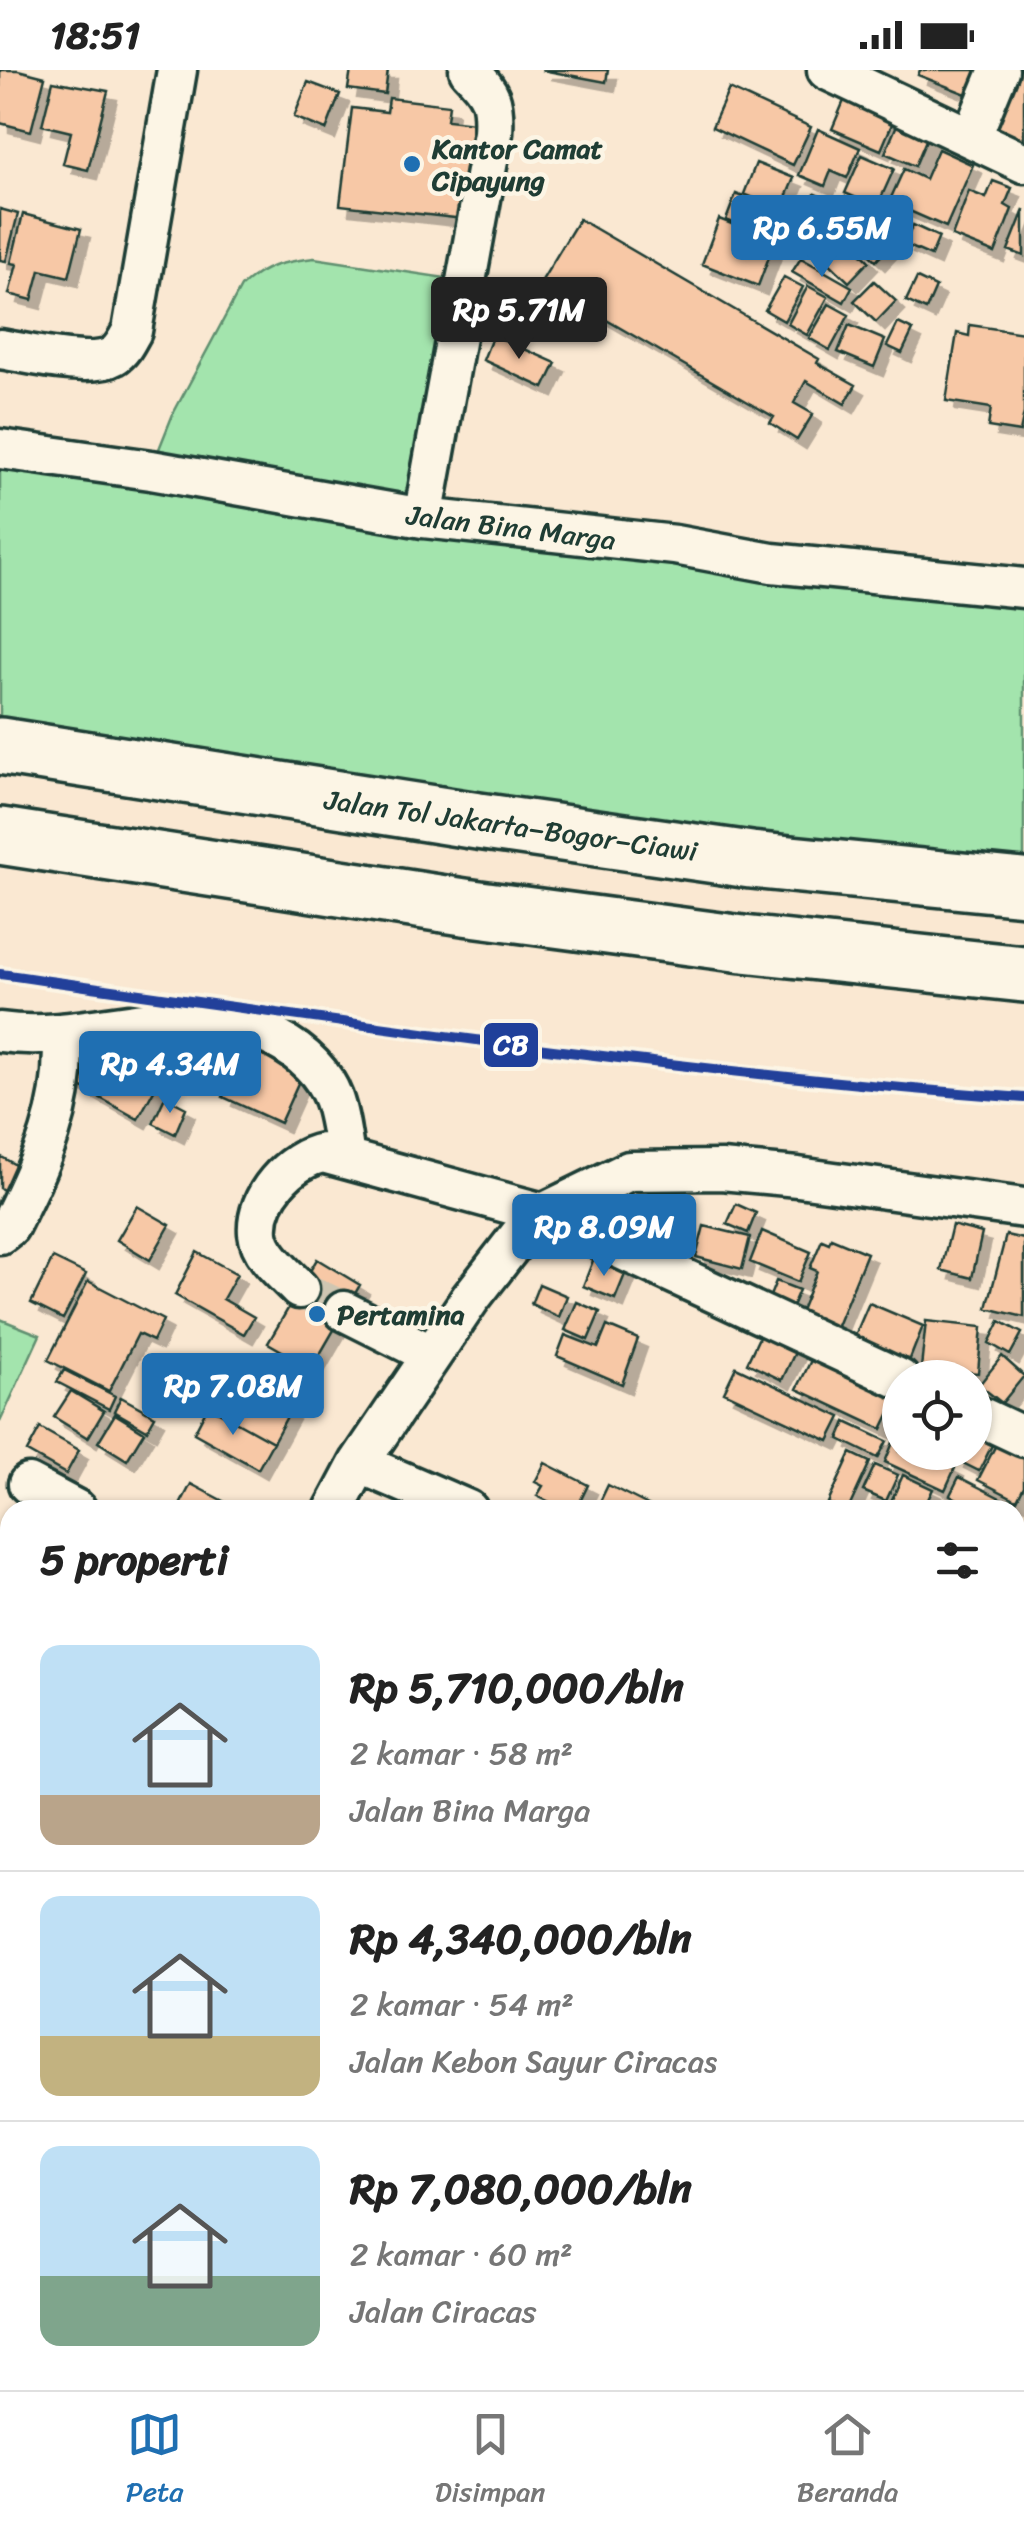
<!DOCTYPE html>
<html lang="id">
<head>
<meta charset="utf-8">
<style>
	body { margin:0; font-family:Sriracha,sans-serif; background:#f6f6f6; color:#222; height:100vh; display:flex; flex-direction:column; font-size:38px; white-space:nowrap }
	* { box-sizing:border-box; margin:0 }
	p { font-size:32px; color:#767676 }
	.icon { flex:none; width:55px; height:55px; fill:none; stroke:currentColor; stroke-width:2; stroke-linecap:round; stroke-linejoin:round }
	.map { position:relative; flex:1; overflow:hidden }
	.sheet { position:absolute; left:0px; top:1430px; width:1025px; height:890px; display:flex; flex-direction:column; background:#fff; border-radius:30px 30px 0 0; box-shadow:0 2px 8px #0004 }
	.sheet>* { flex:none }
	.tools { position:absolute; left:882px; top:1290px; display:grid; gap:20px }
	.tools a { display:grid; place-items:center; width:110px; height:110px; border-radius:50%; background:#fff; box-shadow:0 2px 8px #0004; font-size:50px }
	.price { position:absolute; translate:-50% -85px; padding:0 22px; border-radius:10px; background:#1f6fb2; color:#fff; font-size:32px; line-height:65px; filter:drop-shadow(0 2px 5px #0008) }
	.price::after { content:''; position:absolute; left:50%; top:60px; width:30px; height:22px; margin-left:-15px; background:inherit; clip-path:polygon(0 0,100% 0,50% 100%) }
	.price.current { background:#222; color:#fff }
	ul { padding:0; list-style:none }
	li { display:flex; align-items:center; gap:30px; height:250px; padding:0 40px }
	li+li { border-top:2px solid #e0e0e0 }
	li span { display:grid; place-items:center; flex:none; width:280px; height:200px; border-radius:20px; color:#555 }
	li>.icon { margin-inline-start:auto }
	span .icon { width:120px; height:120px; fill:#fffc; stroke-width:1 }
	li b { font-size:42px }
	h2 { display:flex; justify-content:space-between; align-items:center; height:120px; padding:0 40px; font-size:42px }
	.status { display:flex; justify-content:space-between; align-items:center; height:70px; padding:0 50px; background:#fff; direction:ltr }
	.status svg { height:28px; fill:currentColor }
	.tab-bar { display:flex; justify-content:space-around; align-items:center; height:140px; border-top:2px solid #e0e0e0; background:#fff; font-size:28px; color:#767676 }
	.tab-bar a { display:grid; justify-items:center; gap:5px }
	.tab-bar .current { color:#1f6fb2 }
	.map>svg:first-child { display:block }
</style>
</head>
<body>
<div class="status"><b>18:51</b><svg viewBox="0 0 49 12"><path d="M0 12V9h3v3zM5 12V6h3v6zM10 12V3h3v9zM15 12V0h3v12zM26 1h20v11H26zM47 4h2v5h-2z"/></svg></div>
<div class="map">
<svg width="1024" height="2320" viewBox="0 0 1024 2320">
	<defs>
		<filter id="shadow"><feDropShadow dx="9" dy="9" stdDeviation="0" flood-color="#0004"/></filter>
	</defs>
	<rect width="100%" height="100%" fill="#fae8d2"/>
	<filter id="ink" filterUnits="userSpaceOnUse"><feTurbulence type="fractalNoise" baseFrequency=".01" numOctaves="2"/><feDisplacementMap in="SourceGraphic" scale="20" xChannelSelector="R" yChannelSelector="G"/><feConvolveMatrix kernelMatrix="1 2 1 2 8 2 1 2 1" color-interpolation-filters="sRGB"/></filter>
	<g filter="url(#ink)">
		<path fill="#f5dbc2" d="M1015 1507 1024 1510V1999L1015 1996Z
			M751 2310H937L934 2320H748Z"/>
		<path fill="#a3e4ad" stroke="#619070" stroke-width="2.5" d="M314 188 465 211 424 448 1024 518V817L0 676V377L151 399 173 344 241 217C264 195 283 192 314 188Z
			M0 1249 40 1265 0 1352Z"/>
		<path fill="#f7c8a6" stroke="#1f3d34" stroke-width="2.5" filter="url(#shadow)" d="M0 0H18L45 7 31 61 0 53Z
			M351 0H388L385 24 348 19Z
			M542 0H608L606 12Z
			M920 0H995L985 24 968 17 966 24 918 5Z
			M1011 0H1024V80L989 66Z
			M53 11 108 21 88 100 63 94 71 62 42 55Z
			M308 12 340 24 326 60 294 47Z
			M729 19 811 57 793 95 712 57Z
			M846 26 895 47 881 80 832 59Z
			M389 28 449 35 447 50 484 54 473 150 340 135 352 38 387 42Z
			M899 50 929 63 915 96 885 83Z
			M818 59 860 78 847 108 831 101 825 116 799 105Z
			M938 79 973 95 946 157 889 132 904 99 925 109Z
			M862 85 894 99 877 137 845 123Z
			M756 93 794 108 781 139 744 124Z
			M993 111 1012 118 1005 135 1012 139 995 183 952 166 969 121 986 128Z
			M736 124 782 143 772 168 726 150Z
			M815 124 840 135 825 169 800 157Z
			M0 139 18 144 6 191 0 190Z
			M1024 140V186L1008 180Z
			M23 144 81 159 69 207 40 200 32 230 9 224 17 194 11 193Z
			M865 145 893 173 876 191 847 163Z
			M579 149 819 289 817 293 856 315 845 334 806 311 794 333 813 344 797 370 770 353 774 347 541 212Z
			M719 149 775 171 758 216 702 194Z
			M913 155 939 167 931 186 904 174Z
			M843 165 869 191 849 212 823 187Z
			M801 188 852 217 844 232 792 202Z
			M784 207 803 217 784 251 765 240Z
			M917 208 936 217 926 240 906 231Z
			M874 211 896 231 876 252 854 231Z
			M808 216 828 227 807 265 788 254Z
			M829 234 849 245 830 280 809 268Z
			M898 253 913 260 902 283 887 276Z
			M849 255 885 270 874 297 838 282Z
			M970 255 1024 263V343L1020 362 988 357 991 338 946 331 957 263 969 266Z
			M493 265 556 293 544 318 483 290Z
			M91 973 159 1011 138 1049 70 1011Z
			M246 976 303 1002 280 1053 223 1027Z
			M165 1027 186 1038 175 1064 153 1053Z
			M0 1086 24 1100 10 1124 0 1118Z
			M736 1134 756 1143 748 1163 727 1154Z
			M137 1136 170 1155 150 1190 117 1170Z
			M952 1155 982 1163 972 1208 941 1200Z
			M704 1156 750 1167 742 1199 696 1187Z
			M762 1161 811 1182 798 1212 750 1192Z
			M1006 1165 1024 1169V1247L987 1238Z
			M831 1168 867 1183 832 1268 796 1253 817 1201 810 1198 822 1170 829 1173Z
			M197 1182 237 1204 223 1229 254 1247 244 1264 175 1225Z
			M53 1188 86 1204 63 1249 31 1233Z
			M594 1188 626 1202 615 1229 583 1216Z
			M317 1189 360 1215 312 1298 268 1273Z
			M88 1211 163 1250 153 1271 138 1264 109 1321 48 1290Z
			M776 1211 799 1220 790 1241 768 1231Z
			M539 1214 567 1226 559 1247 531 1234Z
			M577 1232 600 1242 588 1270 565 1260Z
			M869 1233 923 1256 908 1294 853 1270Z
			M926 1251 982 1257 978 1303 921 1298Z
			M1000 1251 1022 1263 1010 1285 989 1273Z
			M607 1256 638 1269 622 1314 557 1286 565 1265 598 1278Z
			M762 1261 797 1278 782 1310 747 1293Z
			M816 1280 900 1322 882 1359 797 1319Z
			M1002 1286 1024 1306 1002 1333 979 1315Z
			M736 1297 841 1347 829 1371 724 1322Z
			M64 1300 115 1326 109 1339 57 1312Z
			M226 1305 290 1341 273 1372 208 1336Z
			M71 1321 104 1341 88 1368 54 1347Z
			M121 1327 155 1346 147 1360 114 1341Z
			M208 1336 273 1372 258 1399 194 1363Z
			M115 1344 144 1362 127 1390 98 1372Z
			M846 1352 887 1371 878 1388 839 1369Z
			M975 1353 997 1365 979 1401 955 1389 958 1382H975Z
			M40 1358 79 1380 66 1404 27 1382Z
			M999 1369 1024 1382V1416L1017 1430 978 1410Z
			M894 1370 900 1373V1382H921L955 1398 945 1420 885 1392Z
			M851 1383 870 1392 848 1440H842L828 1433Z
			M545 1393 588 1415 576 1440H566L537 1426 543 1416 535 1412Z
			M875 1395 898 1405 886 1431 863 1421Z
			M903 1405 933 1419 923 1440H897L889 1436Z
			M959 1407 1010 1433 1007 1440H978L950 1425Z
			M191 1414 240 1440 178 1439Z
			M608 1415 658 1440H596Z
			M0 1461 10 1466V1512L4 1524 0 1522Z
			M0 1555 10 1560V1595L4 1606 0 1604Z
			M0 1727 10 1731V1765L0 1761Z
			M0 1765 10 1769V1797L0 1793Z
			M0 1794 10 1798V1856L0 1852Z
			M0 1855 10 1858V1901L0 1898Z
			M0 2092 10 2094V2139L0 2136Z
			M1024 2112V2181L1015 2178V2140Z
			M0 2136 10 2139V2167L0 2165Z
			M1015 2182 1024 2185V2320H947L951 2310H1015Z
			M130 2310H155L204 2320H128Z
			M464 2310H502L499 2320H460Z
			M528 2310H594L591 2320H539L526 2317Z
			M621 2310H687L701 2314 699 2320H618Z"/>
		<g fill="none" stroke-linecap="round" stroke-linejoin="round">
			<path stroke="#cec6b2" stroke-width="38" stroke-dasharray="38 19" stroke-linecap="butt" d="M299 1219 344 1241"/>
			<g stroke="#1f3d34" stroke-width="45">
				<path id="minor" d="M827 0 1024 93
					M971 68 999 0
					M0 279C26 283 91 299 113 286 122 281 127 270 132 261L177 0
					M0 379 151 400 423 448 675 475 772 493 1024 518
					M423 448 493 63C495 31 491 22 469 0
					M0 962C65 971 128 949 193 948 246 948 313 976 333 1028 340 1047 342 1068 345 1089
					M0 1164 9 1157C41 1093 68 1036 62 964
					M299 1219C285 1204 260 1185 258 1163 255 1127 290 1089 323 1083L543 1143 900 1309
					M344 1241 432 1285
					M975 1344 1024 1367
					M359 1393 468 1440
					M28 1414 77 1440
					M334 1440 359 1393 470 1229 519 1166 543 1143 629 1101 721 1100 798 1107 1024 1138
					M0 1693 10 1701
					M1015 1766 1024 1769
					M0 1900 10 1904
					M0 2264 10 2268
					M289 2310 322 2320
					M60 2320 64 2310
					M734 2320 737 2310"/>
			</g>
			<g stroke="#1f3d34" stroke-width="62">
				<path id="highway" d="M0 676 478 751 751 790 1024 817
					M0 766 464 837 743 874 1024 904"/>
			</g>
			<use href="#minor" stroke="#fcf5e5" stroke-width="38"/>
			<use href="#highway" stroke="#fcf5e5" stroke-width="55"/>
			<g stroke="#fcf5e5" stroke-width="18">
				<path id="rail-1" d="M0 904C341 952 681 1003 1024 1028"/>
			</g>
			<use href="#rail-1" stroke="#20409a" stroke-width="10"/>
		</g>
	</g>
	<g fill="#1f6fb2" stroke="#fcf5e5" stroke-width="4">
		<circle cx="412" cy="94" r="10"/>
		<circle cx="317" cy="1244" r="10"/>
	</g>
	<g text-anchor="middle" stroke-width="9" stroke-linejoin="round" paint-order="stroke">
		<g font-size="28" font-weight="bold" fill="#1f3d34" stroke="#fcf5e5" text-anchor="start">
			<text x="432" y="88">Kantor Camat<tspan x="432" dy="32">Cipayung</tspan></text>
			<text x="337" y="1254">Pertamina</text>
		</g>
		<g font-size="28" fill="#1f3d34" stroke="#fcf5e5">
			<text transform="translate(511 457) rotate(7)" y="10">Jalan Bina Marga</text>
			<text transform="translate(511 755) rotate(8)" y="10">Jalan Tol Jakarta–Bogor–Ciawi</text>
		</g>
	</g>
	<rect stroke="#fcf5e5" stroke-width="4" x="482" y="951" width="58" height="48" rx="10" fill="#20409a"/>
	<g font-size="28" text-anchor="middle" font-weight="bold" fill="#fff">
		<text x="511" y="984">CB</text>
	</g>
</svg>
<div class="tools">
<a><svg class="icon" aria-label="locate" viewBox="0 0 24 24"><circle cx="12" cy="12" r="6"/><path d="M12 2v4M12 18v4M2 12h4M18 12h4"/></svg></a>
</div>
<b class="price" style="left:822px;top:210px">Rp 6.55M</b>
<b class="price current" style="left:519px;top:292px">Rp 5.71M</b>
<b class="price" style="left:170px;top:1046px">Rp 4.34M</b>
<b class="price" style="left:604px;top:1209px">Rp 8.09M</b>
<b class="price" style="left:233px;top:1368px">Rp 7.08M</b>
<section class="sheet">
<h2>5 properti<svg class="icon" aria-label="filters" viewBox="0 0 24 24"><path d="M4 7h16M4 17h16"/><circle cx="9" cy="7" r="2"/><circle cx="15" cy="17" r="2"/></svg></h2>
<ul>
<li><span style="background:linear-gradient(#bfe0f5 75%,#b9a48a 0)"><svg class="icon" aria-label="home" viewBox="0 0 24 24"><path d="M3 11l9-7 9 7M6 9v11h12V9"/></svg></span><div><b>Rp 5,710,000/bln</b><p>2 kamar · 58 m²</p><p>Jalan Bina Marga</p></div></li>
<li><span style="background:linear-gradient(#bfe0f5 70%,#c2b280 0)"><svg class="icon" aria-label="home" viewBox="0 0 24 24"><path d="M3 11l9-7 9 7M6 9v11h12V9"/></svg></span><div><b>Rp 4,340,000/bln</b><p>2 kamar · 54 m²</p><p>Jalan Kebon Sayur Ciracas</p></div></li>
<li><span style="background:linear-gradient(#bfe0f5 65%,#7fa58c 0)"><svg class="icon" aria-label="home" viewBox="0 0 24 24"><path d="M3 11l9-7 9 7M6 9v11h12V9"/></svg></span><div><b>Rp 7,080,000/bln</b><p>2 kamar · 60 m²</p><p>Jalan Ciracas</p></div></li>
</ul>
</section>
</div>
<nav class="tab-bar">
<a class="current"><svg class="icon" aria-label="map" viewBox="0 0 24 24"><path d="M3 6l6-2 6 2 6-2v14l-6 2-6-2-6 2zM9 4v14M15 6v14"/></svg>Peta</a>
<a><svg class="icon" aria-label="saved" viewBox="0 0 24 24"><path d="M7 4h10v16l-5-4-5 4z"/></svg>Disimpan</a>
<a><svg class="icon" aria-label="home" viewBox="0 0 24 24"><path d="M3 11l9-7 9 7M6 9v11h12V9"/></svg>Beranda</a>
</nav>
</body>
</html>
